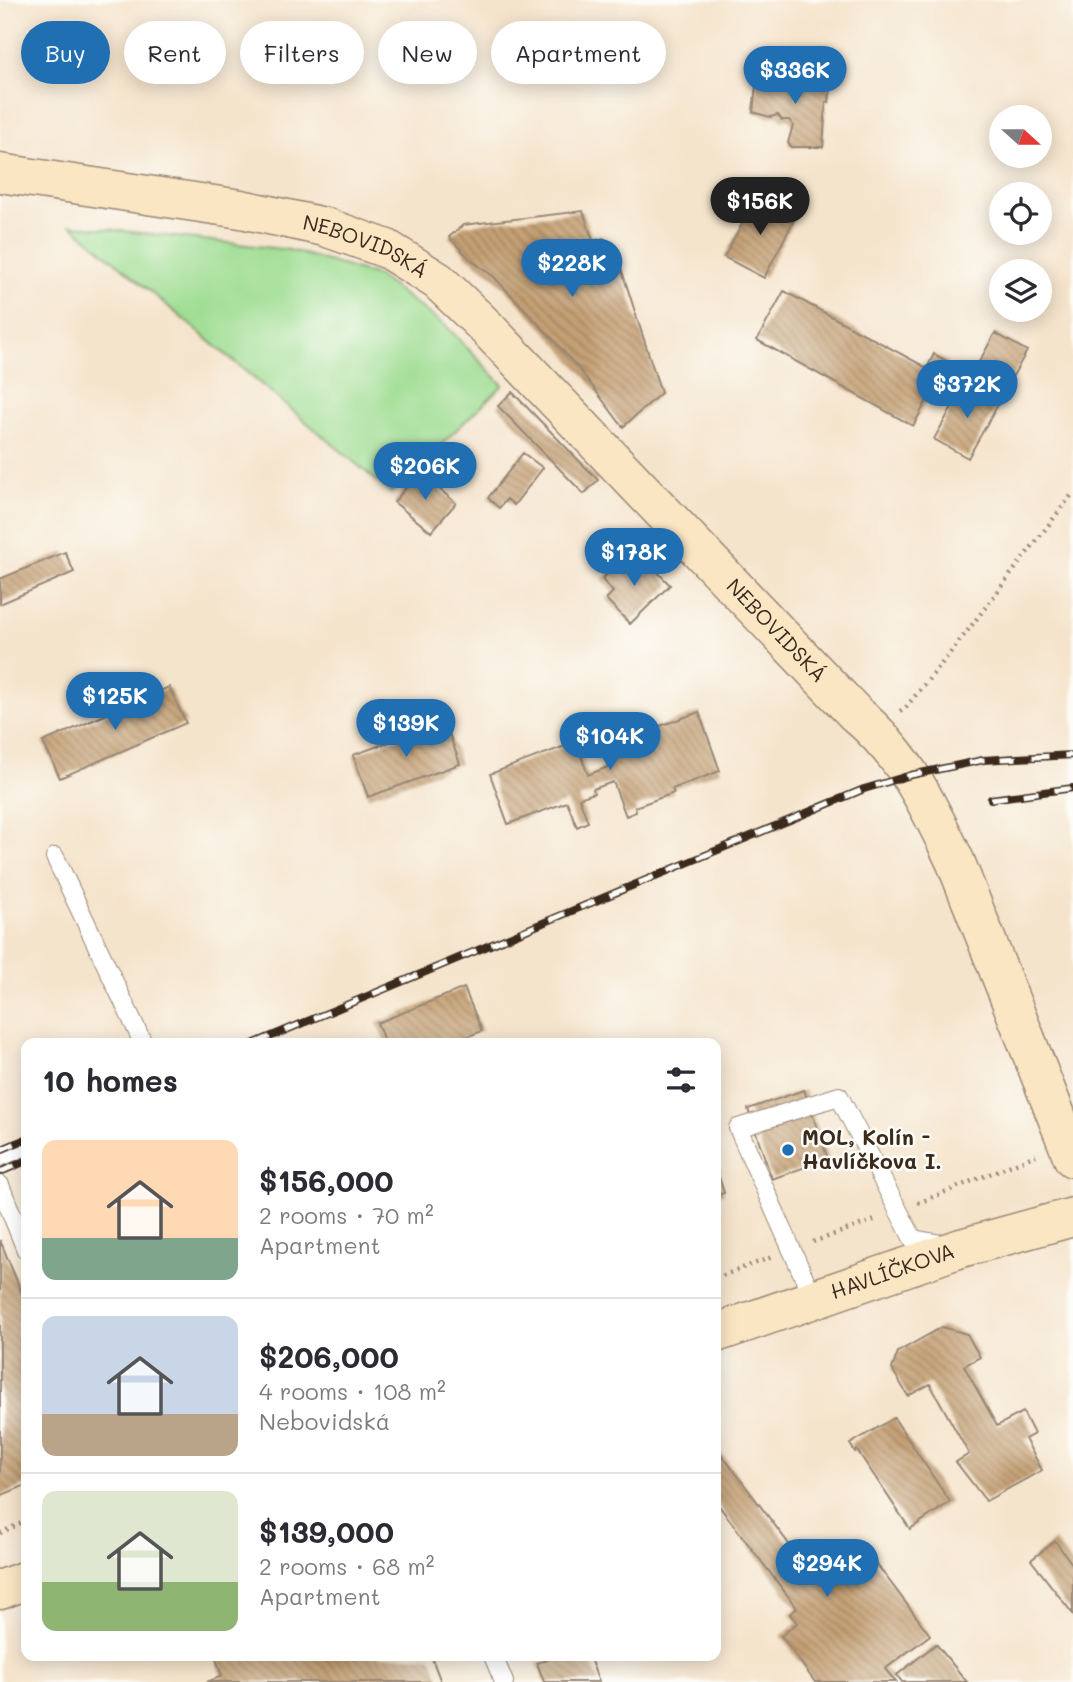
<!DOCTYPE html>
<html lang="en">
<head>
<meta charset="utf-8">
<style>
	body { margin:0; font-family:Mali,sans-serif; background:#f7f7f7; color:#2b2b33; height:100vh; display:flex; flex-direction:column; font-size:26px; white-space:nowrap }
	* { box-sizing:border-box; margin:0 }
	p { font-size:23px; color:#7c7c81 }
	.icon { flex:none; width:38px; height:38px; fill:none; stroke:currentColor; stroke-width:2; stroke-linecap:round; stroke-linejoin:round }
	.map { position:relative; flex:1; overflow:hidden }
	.drawer { position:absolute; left:21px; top:1038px; width:700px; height:623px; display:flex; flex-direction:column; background:#fff; border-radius:14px; box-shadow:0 4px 18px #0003 }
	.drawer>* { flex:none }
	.guide { position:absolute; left:21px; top:21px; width:700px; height:63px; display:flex; gap:14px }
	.needle { width:46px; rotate:111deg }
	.controls { position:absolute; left:989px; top:105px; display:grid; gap:14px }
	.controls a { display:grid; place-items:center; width:63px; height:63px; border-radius:50%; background:#fff; box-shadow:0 4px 18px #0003; font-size:35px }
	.price { position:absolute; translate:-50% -60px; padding:0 16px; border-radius:24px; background:#1f6fb2; color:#fff; font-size:23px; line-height:46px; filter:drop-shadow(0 2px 4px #0008) }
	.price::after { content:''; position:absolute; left:50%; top:42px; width:21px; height:16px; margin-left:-10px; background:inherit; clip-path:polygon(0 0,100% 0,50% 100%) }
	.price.current { background:#222; color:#fff }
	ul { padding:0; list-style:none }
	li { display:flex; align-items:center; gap:21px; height:175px; padding:0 21px }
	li+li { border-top:2px solid #e1e1e2 }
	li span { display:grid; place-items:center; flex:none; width:196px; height:140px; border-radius:14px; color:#555 }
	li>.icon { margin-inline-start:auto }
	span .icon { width:84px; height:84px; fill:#fffc; stroke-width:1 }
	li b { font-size:30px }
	h2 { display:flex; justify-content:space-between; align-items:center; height:84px; padding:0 21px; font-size:30px }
	.tag { padding:0 24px; border-radius:32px; background:#fff; box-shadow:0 4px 18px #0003; font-size:24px; line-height:63px }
	.tag.current { background:#1f6fb2; color:#fff }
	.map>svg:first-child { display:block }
</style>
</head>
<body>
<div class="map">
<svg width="1073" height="1682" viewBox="0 0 1073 1682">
	<defs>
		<pattern id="building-back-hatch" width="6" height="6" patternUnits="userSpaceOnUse" patternTransform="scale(1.75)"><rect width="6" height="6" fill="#c5a075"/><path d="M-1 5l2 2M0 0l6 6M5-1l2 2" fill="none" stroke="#a1835f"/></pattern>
	</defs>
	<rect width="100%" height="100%" fill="#fdfcf7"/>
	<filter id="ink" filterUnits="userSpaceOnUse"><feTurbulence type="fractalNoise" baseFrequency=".0143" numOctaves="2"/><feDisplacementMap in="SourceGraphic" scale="14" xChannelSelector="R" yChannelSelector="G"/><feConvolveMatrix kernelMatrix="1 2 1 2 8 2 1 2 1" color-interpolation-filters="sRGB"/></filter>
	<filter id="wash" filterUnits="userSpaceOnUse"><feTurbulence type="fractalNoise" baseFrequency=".00686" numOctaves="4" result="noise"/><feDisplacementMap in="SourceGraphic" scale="28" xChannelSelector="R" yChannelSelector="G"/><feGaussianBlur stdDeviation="1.57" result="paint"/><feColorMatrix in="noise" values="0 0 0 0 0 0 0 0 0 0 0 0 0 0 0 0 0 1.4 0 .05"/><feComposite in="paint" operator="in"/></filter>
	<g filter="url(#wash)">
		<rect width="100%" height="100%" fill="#f5e4cc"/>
		<path fill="#9edd92" stroke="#6c8458" stroke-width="2" d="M71 225 290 250 378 276 447 327 503 385 391 493Z"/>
		<g id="blocks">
			<path fill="url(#building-back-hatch)" d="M757 76 784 79 785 76 815 78 814 81 831 83 829 102H826L823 147H791L788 143 793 125 789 120H782L778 115 770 117 753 112Z
				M758 195 796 216 764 278 724 257Z
				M583 211 593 241 603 238 613 243 661 393 623 427 583 374 550 336 494 277 469 258 449 237 463 225Z
				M784 291 927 368 934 354 948 362 913 426 757 340Z
				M995 333 1027 351 1000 399 968 382Z
				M966 382 1000 401 968 458 934 439Z
				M512 392 598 480 584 494 498 406Z
				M523 453 543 468 514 505 507 499 499 508 488 498Z
				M419 472 456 503 431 532 394 502Z
				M65 552 74 572 0 604V579Z
				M627 556 639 568 646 560 670 585 630 624 606 599 613 592 602 579Z
				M169 687 186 723 60 778 43 742Z
				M699 712 720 771 672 789 674 793 635 807 636 812 626 816 613 782 593 789 594 793 579 798 588 822 577 827 567 802 508 824 490 774 576 742 588 775 608 767 601 747Z
				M445 722 460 764 368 797 353 755Z
				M464 988 482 1031 451 1043H385L377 1023Z
				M804 1090 828 1159 772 1179 748 1109Z
				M716 1167 724 1193 716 1196Z
				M0 1240 26 1303V1485L0 1496Z
				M942 1327 967 1334 980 1357 964 1366 997 1426 1023 1412 1034 1434 1025 1439 1042 1470 986 1501 956 1462 969 1454 930 1384 908 1396 892 1369 898 1352Z
				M894 1418 950 1502 910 1529 857 1450 855 1452 850 1444Z
				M716 1447 819 1584 866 1550 930 1635 885 1669 896 1682H815L781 1636 797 1623 790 1614 797 1608 716 1502Z
				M1055 1541 1073 1565V1614L1031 1560Z
				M936 1644 967 1682H902L897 1675Z
				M215 1656H431L441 1682H207L222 1676Z
				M558 1656H589L599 1682H544L537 1663Z"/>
		</g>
	</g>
	<g filter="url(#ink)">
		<use href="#blocks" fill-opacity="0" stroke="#988775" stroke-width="2"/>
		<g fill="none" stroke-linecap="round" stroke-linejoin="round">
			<g stroke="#988775" stroke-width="20">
				<path id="lane" d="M55 857 143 1043
					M0 1157 26 1146
					M0 1185 26 1250
					M814 1300 738 1128 839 1096 913 1239 947 1245
					M493 1656 504 1682"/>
			</g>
			<g stroke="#988775" stroke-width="41">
				<g id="secondary">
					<path id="s1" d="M0 173 241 209 325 227 387 249 438 281 484 325 855 713C906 756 928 804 956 863L1073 1158"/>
					<path id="s2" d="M716 1333 961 1248 1073 1217"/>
					<path d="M0 1590 26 1580"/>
				</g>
			</g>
			<path stroke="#988775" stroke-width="4.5" stroke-dasharray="2 5" stroke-linecap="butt" d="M900 711 906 707 952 651 1073 493
				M918 1203 1036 1155
				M813 1242 877 1219
				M716 1278 772 1257
				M0 1533 26 1521"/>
			<use href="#lane" stroke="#fff" stroke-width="18"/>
			<use href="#secondary" stroke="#fbe6c4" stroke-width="38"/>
			<g stroke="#3b2a1e" stroke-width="8">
				<path id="rail" d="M991 799 1073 788
					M255 1043 864 789 911 775 983 760 1073 755
					M0 1150 26 1139
					M0 1172 26 1161"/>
			</g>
			<use href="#rail" stroke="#fdfcf7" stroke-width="5" stroke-dasharray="16" stroke-linecap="butt"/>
		</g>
	</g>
	<circle fill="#1f6fb2" stroke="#fdfcf7" stroke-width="2.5" cx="788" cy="1150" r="7"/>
	<g text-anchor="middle" stroke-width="5" stroke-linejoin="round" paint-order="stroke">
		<g font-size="21" fill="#3b2a1e" stroke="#fdfcf7">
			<text dy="7" stroke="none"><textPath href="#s1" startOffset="374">NEBOVIDSKÁ</textPath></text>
			<text dy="7" stroke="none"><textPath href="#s1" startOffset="942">NEBOVIDSKÁ</textPath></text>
			<text dy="7" stroke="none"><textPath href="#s2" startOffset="187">HAVLÍČKOVA</textPath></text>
		</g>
		<g font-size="21" font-weight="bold" fill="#3b2a1e" stroke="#fdfcf7" text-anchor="start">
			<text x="802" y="1145">MOL, Kolín -<tspan x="802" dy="24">Havlíčkova I.</tspan></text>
		</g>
	</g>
</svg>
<div class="controls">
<a><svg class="needle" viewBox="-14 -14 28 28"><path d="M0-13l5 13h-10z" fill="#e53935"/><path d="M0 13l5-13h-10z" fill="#7c7c81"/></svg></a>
<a><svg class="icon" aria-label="locate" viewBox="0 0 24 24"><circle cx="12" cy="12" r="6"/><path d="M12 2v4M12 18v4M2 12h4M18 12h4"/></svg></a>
<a><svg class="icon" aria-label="layers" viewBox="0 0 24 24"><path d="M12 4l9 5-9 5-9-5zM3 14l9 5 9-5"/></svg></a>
</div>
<b class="price" style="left:795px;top:106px">$336K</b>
<b class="price current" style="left:760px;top:237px">$156K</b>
<b class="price" style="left:572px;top:299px">$228K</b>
<b class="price" style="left:967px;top:420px">$372K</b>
<b class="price" style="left:425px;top:502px">$206K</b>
<b class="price" style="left:634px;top:588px">$178K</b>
<b class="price" style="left:115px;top:732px">$125K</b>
<b class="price" style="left:406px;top:759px">$139K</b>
<b class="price" style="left:610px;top:772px">$104K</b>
<b class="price" style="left:827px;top:1599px">$294K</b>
<div class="guide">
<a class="tag current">Buy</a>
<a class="tag">Rent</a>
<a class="tag">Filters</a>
<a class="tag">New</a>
<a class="tag">Apartment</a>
</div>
<section class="drawer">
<h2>10 homes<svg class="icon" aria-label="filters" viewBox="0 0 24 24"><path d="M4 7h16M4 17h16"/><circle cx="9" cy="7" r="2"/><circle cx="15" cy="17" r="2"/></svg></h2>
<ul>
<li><span style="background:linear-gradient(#ffd9b3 70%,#7fa58c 0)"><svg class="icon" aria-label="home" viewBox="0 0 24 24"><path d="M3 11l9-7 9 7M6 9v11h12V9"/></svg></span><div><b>$156,000</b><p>2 rooms · 70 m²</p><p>Apartment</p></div></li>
<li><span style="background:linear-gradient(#c9d6e8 70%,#b9a48a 0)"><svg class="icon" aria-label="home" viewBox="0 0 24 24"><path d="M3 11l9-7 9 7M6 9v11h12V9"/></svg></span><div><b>$206,000</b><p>4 rooms · 108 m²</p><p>Nebovidská</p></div></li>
<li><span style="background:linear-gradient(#dfe7d0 65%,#8fb573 0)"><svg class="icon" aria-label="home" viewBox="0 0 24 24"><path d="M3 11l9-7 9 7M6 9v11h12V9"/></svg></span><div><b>$139,000</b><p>2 rooms · 68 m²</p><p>Apartment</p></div></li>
</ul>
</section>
</div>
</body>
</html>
